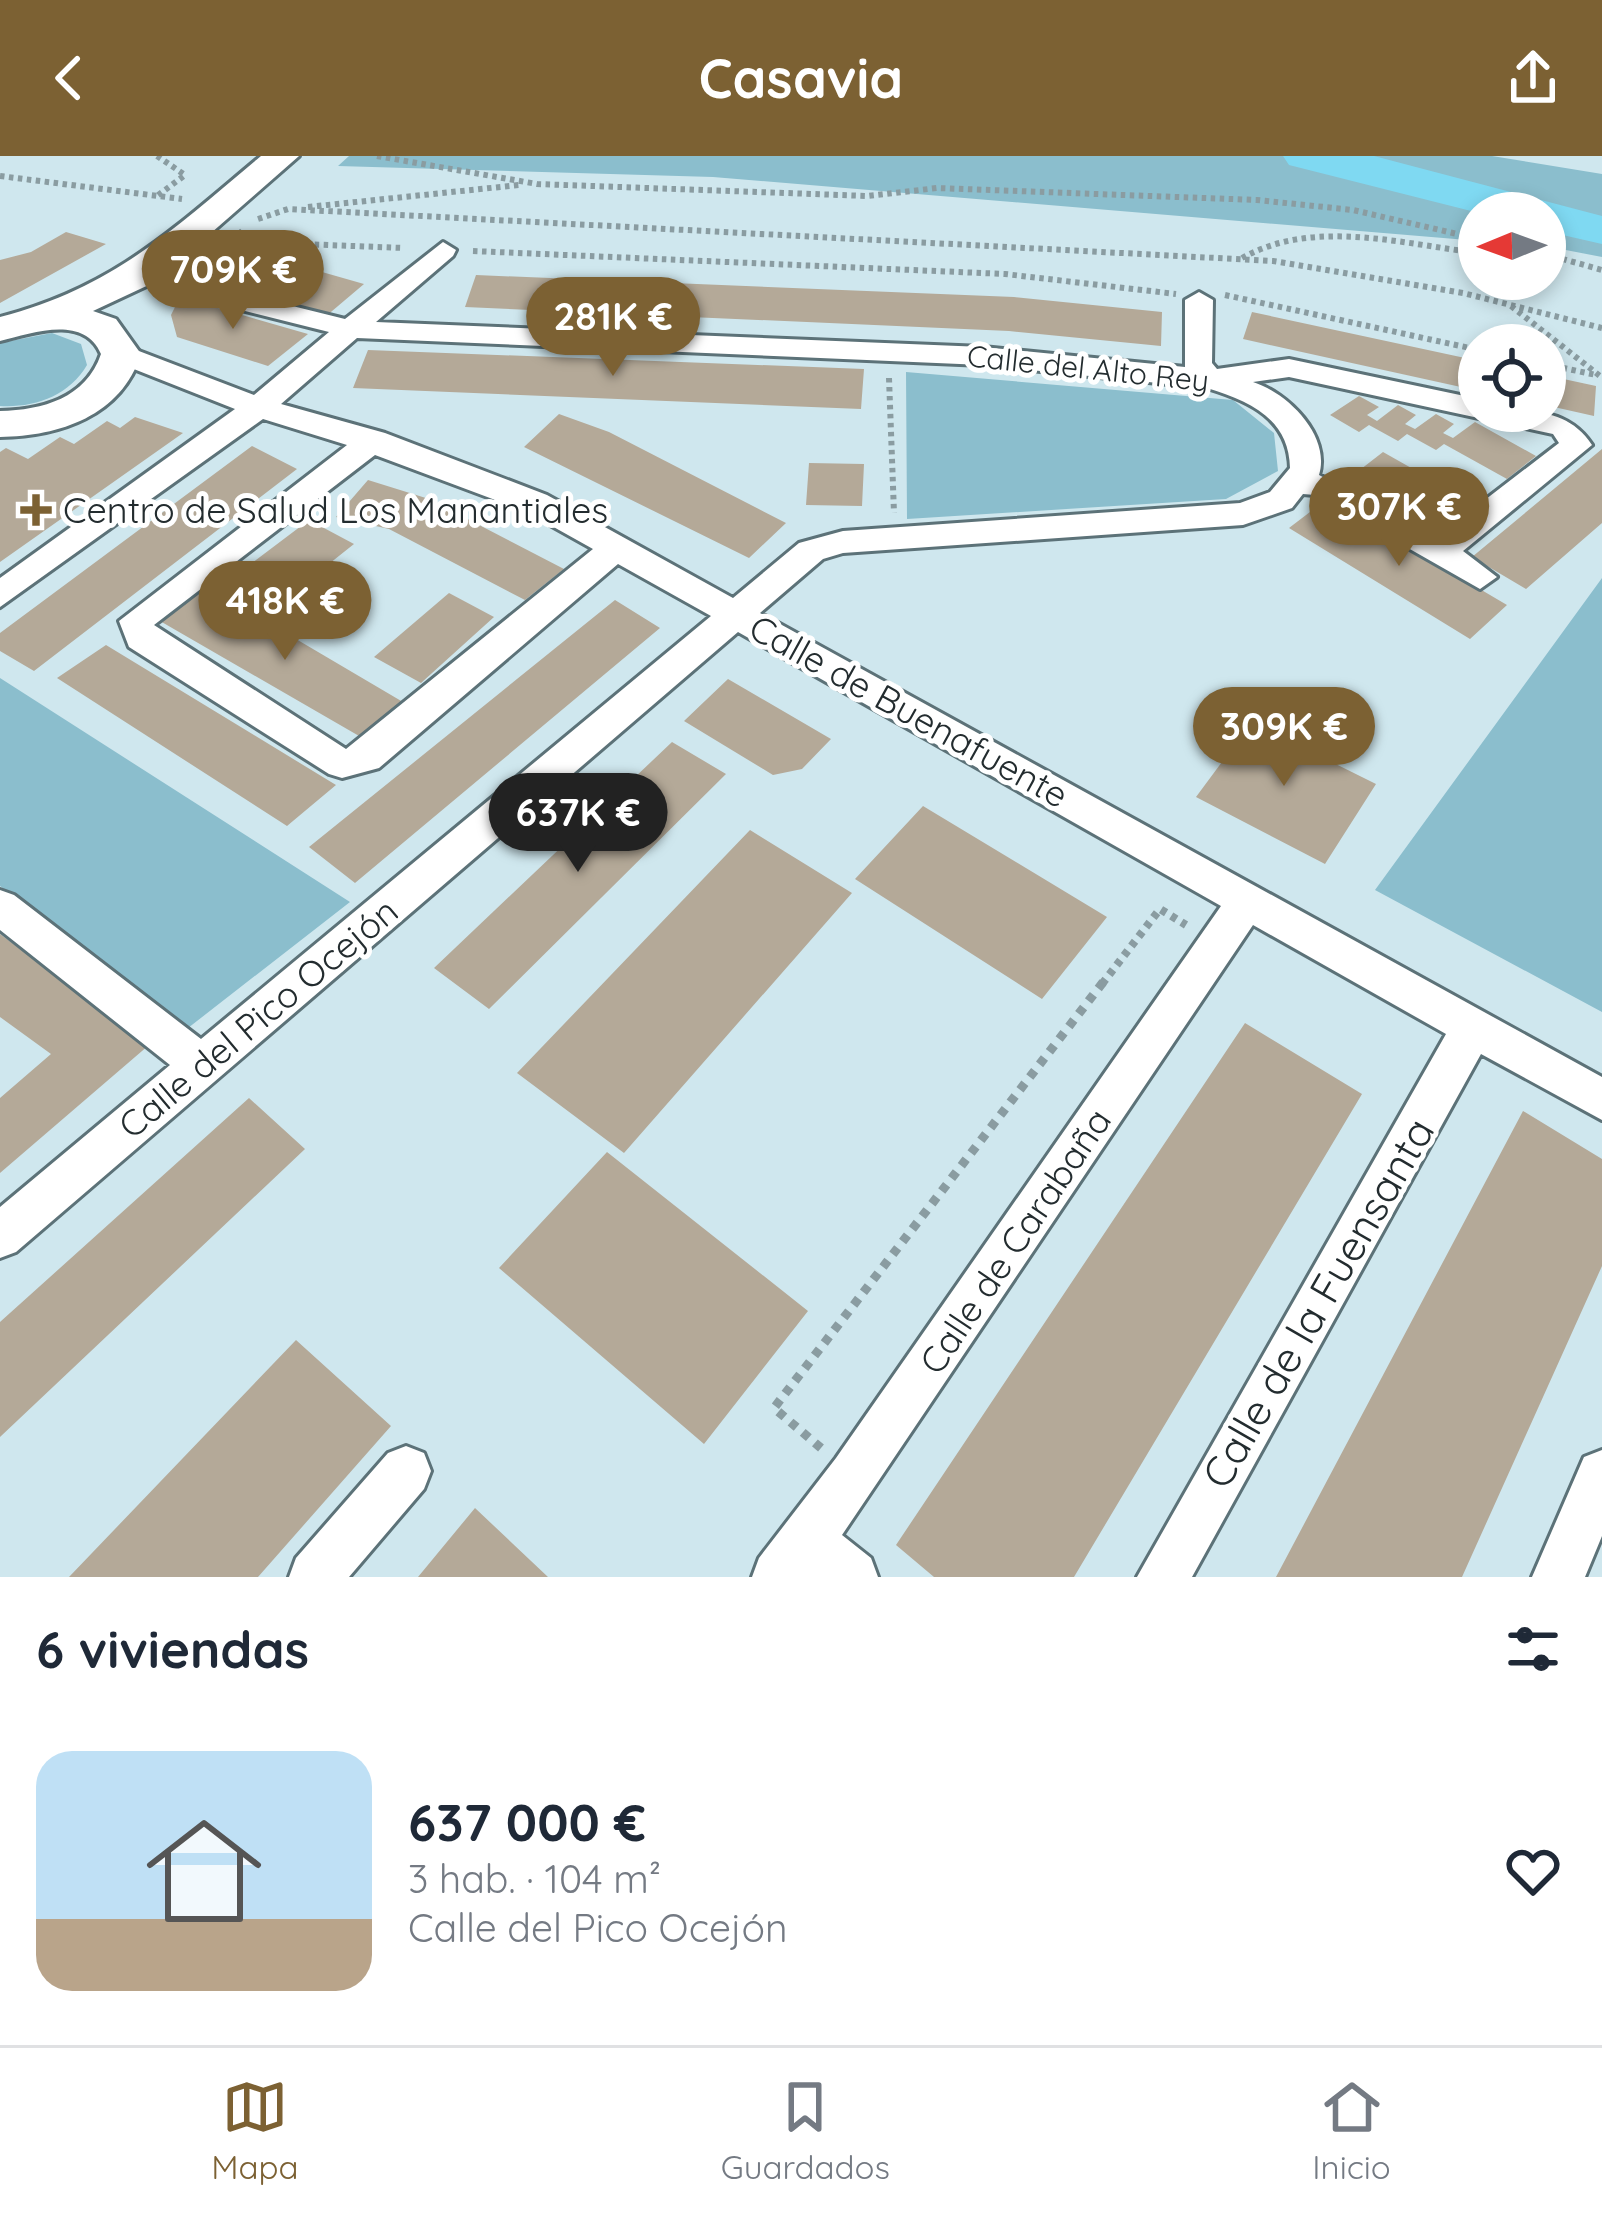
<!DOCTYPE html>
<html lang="es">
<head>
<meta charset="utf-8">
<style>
	body { margin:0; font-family:Quicksand,sans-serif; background:#f2f2f3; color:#1f2937; height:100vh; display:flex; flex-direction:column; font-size:45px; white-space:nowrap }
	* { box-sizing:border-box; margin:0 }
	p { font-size:39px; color:#747a83 }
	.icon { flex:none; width:66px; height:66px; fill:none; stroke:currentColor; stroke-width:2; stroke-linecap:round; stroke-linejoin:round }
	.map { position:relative; height:1421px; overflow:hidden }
	.drawer { display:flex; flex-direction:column; background:#fff; flex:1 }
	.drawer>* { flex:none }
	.needle { width:78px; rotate:269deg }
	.controls { position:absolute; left:1458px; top:36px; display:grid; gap:24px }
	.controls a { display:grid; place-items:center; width:108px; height:108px; border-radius:50%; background:#fff; box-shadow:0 6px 18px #0003; font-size:60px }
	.price { position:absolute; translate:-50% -102px; padding:0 27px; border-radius:42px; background:#7c6133; color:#fff; font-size:39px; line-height:78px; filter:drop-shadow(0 3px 6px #0008) }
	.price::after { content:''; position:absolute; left:50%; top:72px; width:36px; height:27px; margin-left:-18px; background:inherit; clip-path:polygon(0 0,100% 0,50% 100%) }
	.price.active { background:#222; color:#fff }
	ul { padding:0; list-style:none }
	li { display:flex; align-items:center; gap:36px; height:300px; padding:0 36px }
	li span { display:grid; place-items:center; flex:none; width:336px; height:240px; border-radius:36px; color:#555 }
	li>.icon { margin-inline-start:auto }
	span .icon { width:144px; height:144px; fill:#fffc; stroke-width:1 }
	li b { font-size:51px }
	h2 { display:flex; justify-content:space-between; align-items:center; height:144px; padding:0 36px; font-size:51px }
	header { display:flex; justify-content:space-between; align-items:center; height:156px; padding:0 36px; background:#7c6133; color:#fff; font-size:54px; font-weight:700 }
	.tabs { display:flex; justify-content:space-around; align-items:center; height:168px; border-top:3px solid #e0e1e3; background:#fff; font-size:33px; color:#747a83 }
	.tabs a { display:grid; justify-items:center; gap:6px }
	.tabs .active { color:#7c6133 }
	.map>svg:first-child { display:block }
</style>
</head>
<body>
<header><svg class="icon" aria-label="back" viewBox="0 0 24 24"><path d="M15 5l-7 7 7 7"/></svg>Casavia<svg class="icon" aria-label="share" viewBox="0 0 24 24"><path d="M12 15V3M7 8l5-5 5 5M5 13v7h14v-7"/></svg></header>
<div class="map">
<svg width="1602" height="1421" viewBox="0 0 1602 1421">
	<rect width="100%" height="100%" fill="#cfe7ee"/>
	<path fill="#8bbecd" d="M349 0H1492L1602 18V101L1545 90V57H1479V85L713 21 338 10Z
		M52 177 81 188 87 209C69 240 34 252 0 250V187Z
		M906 216 1233 244 1274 277 1278 315 1226 343 907 363Z
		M1602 422V856L1375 734Z
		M0 522 350 746 188 872 0 730Z"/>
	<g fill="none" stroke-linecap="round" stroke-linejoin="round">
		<path fill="#7fd9f2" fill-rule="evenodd" d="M1283 0H1374L1602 60V88L1545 75V57H1479L1289 9Z"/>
	</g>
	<path fill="#b4a998" d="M66 76 106 88 0 147V104L31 96Z
		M231 97 252 103 259 98 364 128 325 161 199 126Z
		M476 119 1014 141 1162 156 1161 190 1009 175 465 151Z
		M180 141 308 178 268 210 177 181 171 159Z
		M1252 156 1479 205V235L1243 183Z
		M368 194 864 213 861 253 353 232Z
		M1545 219 1596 230 1594 260 1545 249Z
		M1359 240 1379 251 1367 259 1377 265 1398 249 1416 259 1405 268 1415 273 1436 258 1454 268 1443 277 1453 282 1475 266 1536 300 1507 323 1444 288 1436 294 1407 278 1398 285 1369 269 1359 276 1330 259Z
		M559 258 609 276 786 367 749 402 524 291Z
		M135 261 183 277 0 406V296L6 292 28 303 60 281 74 288 107 265 120 272Z
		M252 290 297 313 34 515 0 495V477Z
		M1602 293V367L1526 433 1472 401Z
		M1383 296 1475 348 1444 373 1352 320Z
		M809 307 864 308 862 350 806 349Z
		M368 324 429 343 564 413 525 444 389 373 336 361Z
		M1327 343 1507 449 1470 483 1289 372Z
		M309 364 354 388 276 450 231 423Z
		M208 431 408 549 366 584 160 465Z
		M449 437 494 461 421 527 374 501Z
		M615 444 660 472 355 727 309 691Z
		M106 489 336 629 287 670 57 522Z
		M728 523 831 583 802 613 773 619 684 565Z
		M1227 554 1376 628 1325 708 1196 641 1236 587 1212 575Z
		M672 586 726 618 489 853 434 812Z
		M923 650 1107 761 1042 843 855 723Z
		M750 674 852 737 624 997 517 917Z
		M0 778 149 889 0 1017V942L51 898 0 861Z
		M1245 867 1362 938 1074 1421H934L896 1389Z
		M249 942 305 993 0 1281V1166Z
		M1523 955 1602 1003V1110L1462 1421H1276Z
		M607 996 808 1155 704 1288 499 1112Z
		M296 1184 391 1270 258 1421H69Z
		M475 1352 548 1421H418Z"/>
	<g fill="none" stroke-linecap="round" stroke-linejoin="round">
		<g stroke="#5c7278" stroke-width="6">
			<path id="street" d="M443 86 456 94 453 100 376 166 983 191 1185 211V144L1199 136 1213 144 1212 207 1217 213 1289 203 1479 243V255C1523 255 1566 249 1592 289L1463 395 1497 421 1480 433 1315 339 1303 338 1292 352 1243 369 843 397 823 403 760 457 1602 921V964L1481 898 1192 1421H1137L1446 878 1253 769 842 1379 871 1402 878 1421H752L759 1402 836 1302 1221 750 738 476 16 1096 0 1102V1051L170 909 0 774V734L14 739 201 883 711 460 618 408 379 612 342 622 329 618 129 491 119 465 347 289 263 263 0 451V422L235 253 111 204 106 198 111 192H131L254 239 329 176 170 136V124L180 122 345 163ZM357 182 983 209 1207 232C1250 245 1289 263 1290 312L1270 336 1240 347 843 375 799 387 733 442 547 339 385 277 281 248ZM1289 221 1553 278 1559 287 1438 380 1319 319C1331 280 1288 237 1253 226ZM375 299 525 355 593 393 346 593 154 469Z
				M406 1290 424 1297 431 1315 424 1333 349 1421H289L296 1402 388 1297Z
				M1602 1294V1380L1585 1421H1532L1584 1301Z"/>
		</g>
		<g stroke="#5c7278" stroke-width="6">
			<path id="secondary" d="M261 0H299L155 126 93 155 116 163 141 198C121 260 60 280 0 281V255C43 254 86 242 101 198 84 158 32 177 0 185V161C115 131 173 73 261 0Z"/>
		</g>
		<path stroke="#8a9ca1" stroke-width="6" stroke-dasharray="4.5 4.5" stroke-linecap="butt" d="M157 0 185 19 157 40
			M377 0 537 28 868 40 937 32 1257 44 1353 54 1479 83
			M0 20 182 43
			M308 51 519 29
			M258 63 288 53 1273 105 1463 137 1602 172
			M238 75 250 86 404 92
			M473 95 1005 118 1176 138
			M1545 98 1602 114
			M1242 102C1314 62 1401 88 1479 97
			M1225 139 1479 194
			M1511 150 1600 220
			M1545 208 1596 219
			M889 222 894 357"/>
		<path stroke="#8a9ca1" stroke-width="8" stroke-dasharray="6 6" stroke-linecap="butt" d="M1102 828 1160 753 1186 769"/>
		<path stroke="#8a9ca1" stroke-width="9" stroke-dasharray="8 8" stroke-linecap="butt" d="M821 1292 774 1252 1104 825"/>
		<use href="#street" fill="#fff" fill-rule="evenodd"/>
		<use href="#secondary" fill="#fff" fill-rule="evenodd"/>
	</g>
	<path fill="#7c6133" stroke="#fff" stroke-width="4.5" d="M30 336h12v12h12v12h-12v12h-12v-12h-12v-12h12z"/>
	<g text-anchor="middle" stroke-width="10" stroke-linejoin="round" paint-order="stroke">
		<g font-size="30" fill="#232c2f" stroke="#fff">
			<text transform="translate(1088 213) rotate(6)" y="10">Calle del Alto Rey</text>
		</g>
		<g font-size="36" fill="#232c2f" stroke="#fff" text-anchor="start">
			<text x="63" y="367">Centro de Salud Los Manantiales</text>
		</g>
		<g font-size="36" fill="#232c2f" stroke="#fff">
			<text transform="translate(909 555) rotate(29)" y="13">Calle de Buenafuente</text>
			<text transform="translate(258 862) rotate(-40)" y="13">Calle del Pico Ocejón</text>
			<text transform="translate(1015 1085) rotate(-56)" y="13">Calle de Carabaña</text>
		</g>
		<g font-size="42" fill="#232c2f" stroke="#fff">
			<text transform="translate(1318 1147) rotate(-60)" y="15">Calle de la Fuensanta</text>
		</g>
	</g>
</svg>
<div class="controls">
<a><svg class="needle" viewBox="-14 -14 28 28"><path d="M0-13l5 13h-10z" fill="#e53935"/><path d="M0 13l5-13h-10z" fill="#747a83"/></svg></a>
<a><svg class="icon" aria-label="locate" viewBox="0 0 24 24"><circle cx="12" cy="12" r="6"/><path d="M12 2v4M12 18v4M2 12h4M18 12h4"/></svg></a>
</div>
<b class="price" style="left:233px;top:176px">709K €</b>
<b class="price" style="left:613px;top:223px">281K €</b>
<b class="price" style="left:1399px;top:413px">307K €</b>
<b class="price" style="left:285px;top:507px">418K €</b>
<b class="price" style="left:1284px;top:633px">309K €</b>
<b class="price active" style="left:578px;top:719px">637K €</b>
</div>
<section class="drawer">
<h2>6 viviendas<svg class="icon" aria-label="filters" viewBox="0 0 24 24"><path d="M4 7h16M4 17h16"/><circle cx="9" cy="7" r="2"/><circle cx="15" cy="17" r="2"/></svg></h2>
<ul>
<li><span style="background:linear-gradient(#bfe0f5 70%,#b9a48a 0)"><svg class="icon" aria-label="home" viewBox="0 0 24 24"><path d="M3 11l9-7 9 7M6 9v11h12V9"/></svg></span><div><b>637 000 €</b><p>3 hab. · 104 m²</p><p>Calle del Pico Ocejón</p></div><svg class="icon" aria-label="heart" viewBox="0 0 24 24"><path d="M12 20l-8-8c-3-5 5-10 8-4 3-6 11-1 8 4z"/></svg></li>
</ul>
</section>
<nav class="tabs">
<a class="active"><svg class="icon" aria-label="map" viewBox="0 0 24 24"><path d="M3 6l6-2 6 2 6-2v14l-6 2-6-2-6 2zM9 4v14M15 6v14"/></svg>Mapa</a>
<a><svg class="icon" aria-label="saved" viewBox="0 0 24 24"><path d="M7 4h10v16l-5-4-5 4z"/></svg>Guardados</a>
<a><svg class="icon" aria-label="home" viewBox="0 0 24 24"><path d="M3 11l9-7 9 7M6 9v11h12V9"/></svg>Inicio</a>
</nav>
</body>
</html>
